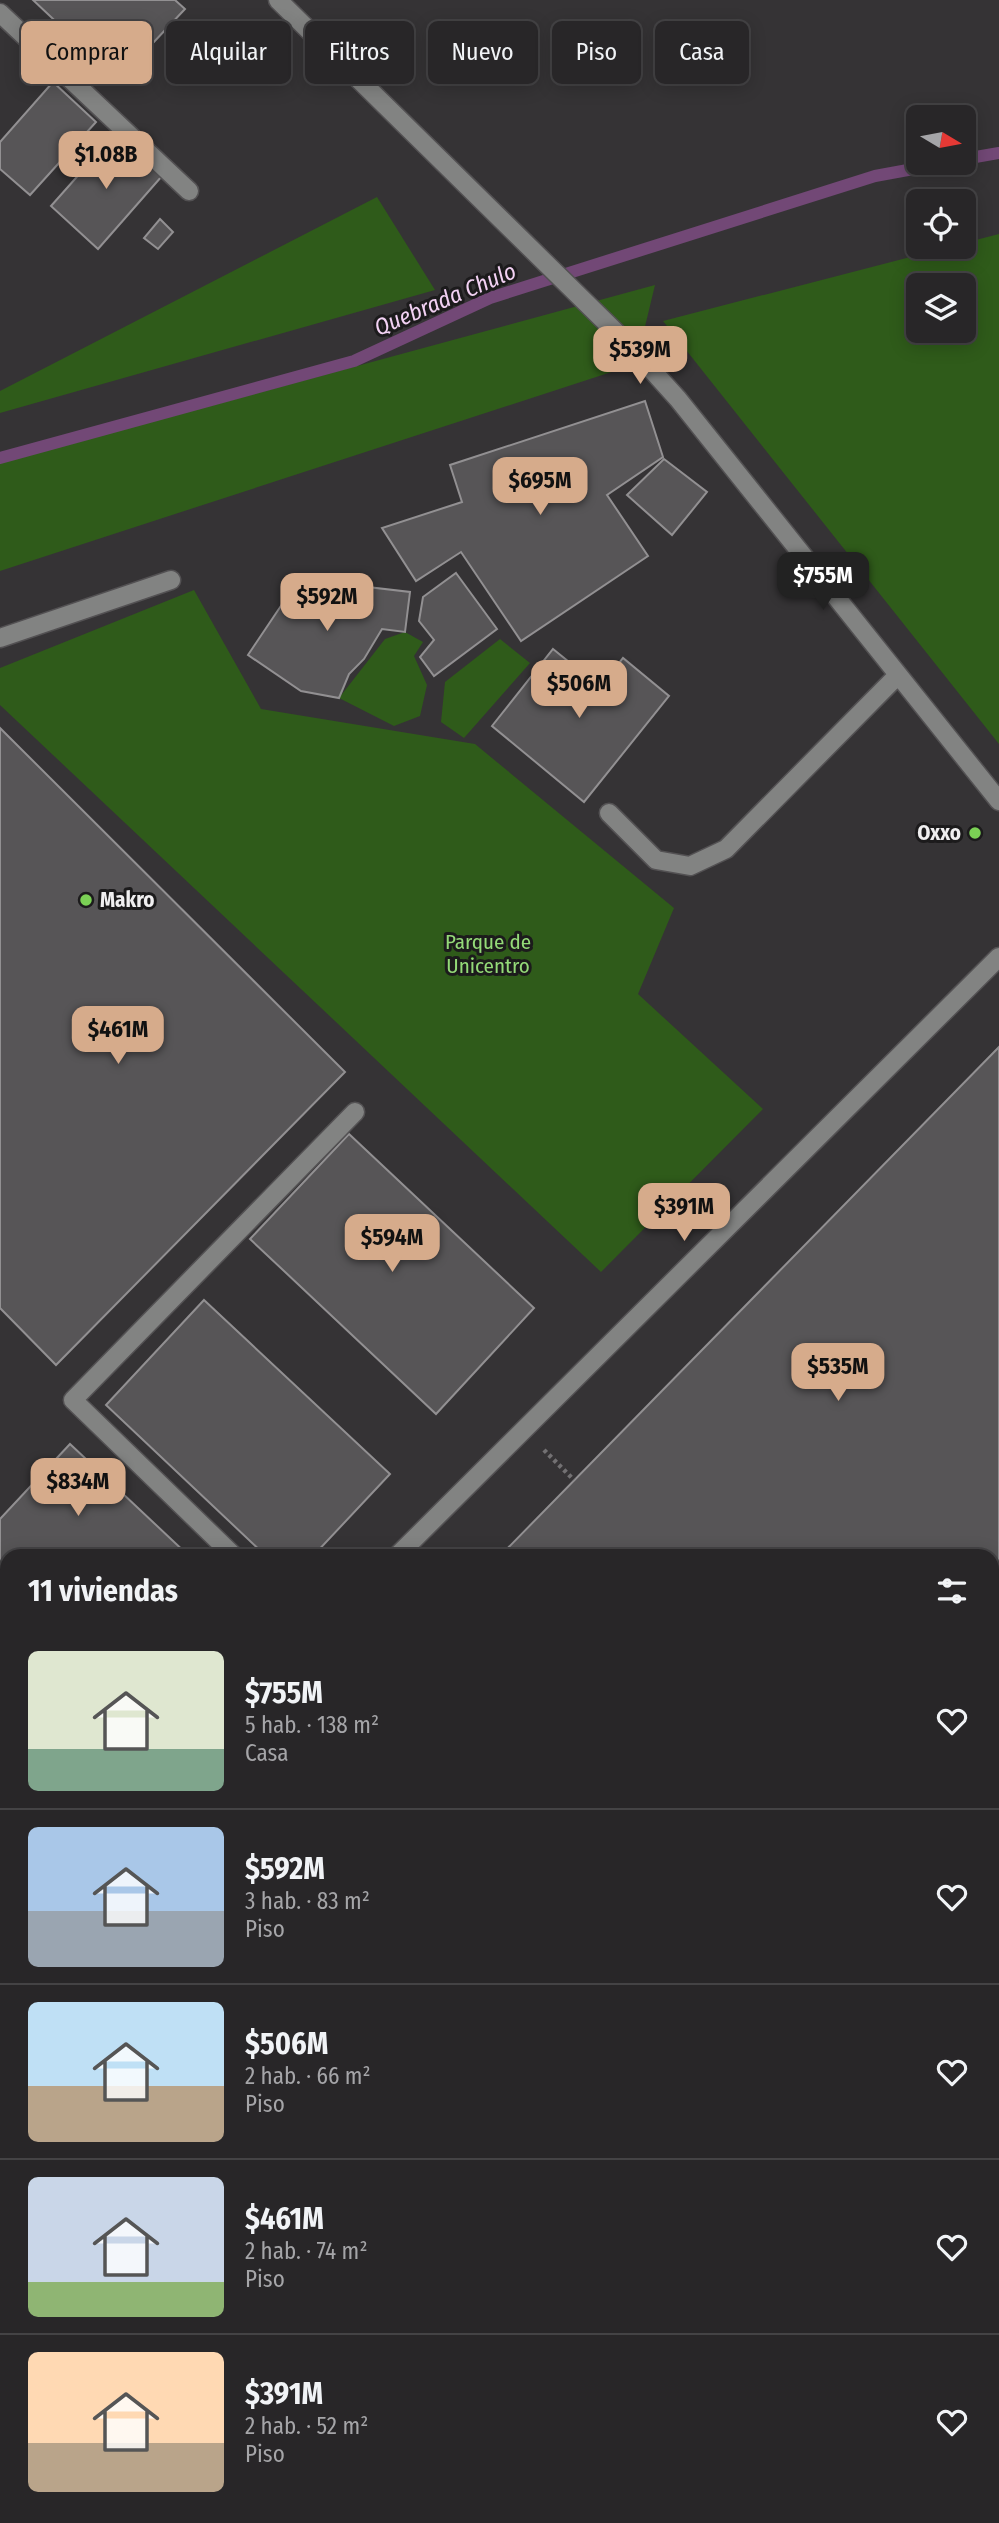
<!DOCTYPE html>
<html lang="es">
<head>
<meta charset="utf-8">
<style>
	body { margin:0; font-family:"Fira Sans Condensed",sans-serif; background:#343234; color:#f1f3f6; height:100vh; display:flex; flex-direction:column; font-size:26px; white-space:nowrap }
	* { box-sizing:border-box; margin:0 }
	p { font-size:23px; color:#a5a5a8 }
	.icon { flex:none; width:38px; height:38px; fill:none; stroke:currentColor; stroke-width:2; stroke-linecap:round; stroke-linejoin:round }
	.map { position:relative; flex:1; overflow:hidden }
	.side { position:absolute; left:0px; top:1549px; width:999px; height:975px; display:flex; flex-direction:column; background:#282628; border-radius:21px 21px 0 0; box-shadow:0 4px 18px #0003,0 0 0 2px #444345 }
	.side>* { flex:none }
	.guide { position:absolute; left:21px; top:21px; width:957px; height:63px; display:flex; gap:14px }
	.needle { width:46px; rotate:100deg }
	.fabs { position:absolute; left:906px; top:105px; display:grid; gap:14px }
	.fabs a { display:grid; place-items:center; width:70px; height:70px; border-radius:10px; background:#282628; box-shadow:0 4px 18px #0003,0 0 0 2px #444345; font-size:35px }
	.price { position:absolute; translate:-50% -60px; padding:0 16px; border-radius:14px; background:#d6ab8b; color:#111; font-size:23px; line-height:46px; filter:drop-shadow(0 2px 4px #0008) }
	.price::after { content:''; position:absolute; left:50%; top:42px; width:21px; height:16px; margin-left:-10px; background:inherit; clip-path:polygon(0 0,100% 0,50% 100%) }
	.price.active { background:#222; color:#fff }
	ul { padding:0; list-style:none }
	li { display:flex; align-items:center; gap:21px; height:175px; padding:0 28px }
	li+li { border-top:2px solid #444345 }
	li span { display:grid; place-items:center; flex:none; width:196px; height:140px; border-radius:10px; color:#555 }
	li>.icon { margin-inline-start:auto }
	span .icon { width:84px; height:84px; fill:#fffc; stroke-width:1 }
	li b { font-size:30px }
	h2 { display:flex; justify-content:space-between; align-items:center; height:84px; padding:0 28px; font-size:30px }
	.tag { padding:0 24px; border-radius:10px; background:#282628; box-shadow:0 4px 18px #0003,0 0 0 2px #444345; font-size:24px; line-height:63px }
	.tag.active { background:#d6ab8b; color:#111 }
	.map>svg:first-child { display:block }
</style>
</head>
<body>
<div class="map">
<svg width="999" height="2523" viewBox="0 0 999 2523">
	<rect width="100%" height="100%" fill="#353335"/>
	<path fill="#2f5b1a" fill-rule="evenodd" d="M377 197 435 290 0 413V391Z
		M999 234V744L663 321 949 247H964V243ZM964 285V331H919V285Z
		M655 285 636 364 0 571V463Z
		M194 590 261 709 475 744 674 908 638 994 763 1109 601 1272 0 705V668Z
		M405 632 423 642 414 656 427 685 420 716 394 726 339 698 385 639Z
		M500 639 530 663 464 738 441 722 445 682Z"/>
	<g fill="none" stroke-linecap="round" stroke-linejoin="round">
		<path stroke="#724876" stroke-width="12" d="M964 159 999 153
			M0 458 354 361 490 298 875 176 946 163"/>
	</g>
	<path fill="#575557" stroke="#929092" stroke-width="2" d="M33 0H175L185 9 118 80Z
		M53 82 96 122 30 195 0 169V142Z
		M115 134 162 176 98 249 51 206Z
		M160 219 173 232 158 249 144 238Z
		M645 401 663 457 607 495 648 556 521 641 461 552 416 581 382 528 462 502 450 465Z
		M664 459 707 492 672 535 627 495Z
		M456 573 497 629 434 676 420 657 434 640 419 621 423 597Z
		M299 579 410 592 405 632 382 629 364 659 349 674 339 698 301 691 248 655Z
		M553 649 600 687 623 658 669 696 584 802 492 726Z
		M0 728 345 1072 56 1365 0 1308Z
		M999 1047V2187L992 2181V1556H500Z
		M349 1134 534 1308 436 1414 250 1239Z
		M204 1300 390 1474 313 1556H266L106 1405Z
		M70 1444 189 1556H7V1583L0 1576V1519Z
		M240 2516H388L380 2523H245Z
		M476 2516H576L569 2523H482Z
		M580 2516H669L675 2523H573Z"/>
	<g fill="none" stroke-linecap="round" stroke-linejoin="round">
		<g stroke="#535153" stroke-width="21">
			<path id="minor" d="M278 0 631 347 678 399 999 801
				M0 13 189 191
				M0 638 171 580
				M609 813 656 860 690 866 726 849 898 675
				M234 1556 73 1400 355 1112
				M397 1556 999 957
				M178 2523 187 2516"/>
		</g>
		<g stroke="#535153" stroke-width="21">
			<path id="major" d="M0 1731 7 1737
				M0 1810 7 1817
				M720 2516 727 2523
				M787 2516 793 2523"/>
		</g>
		<path stroke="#737173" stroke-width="4.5" stroke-dasharray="3.5 3.5" stroke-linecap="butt" d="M544 1450 574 1480
			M0 1676 7 1681"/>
		<use href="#minor" stroke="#828382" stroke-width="18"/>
		<use href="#major" stroke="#d0d2d0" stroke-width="18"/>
	</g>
	<g fill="#7bd155" stroke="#1c1b1c" stroke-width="2.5">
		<circle cx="975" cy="833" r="7"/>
		<circle cx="86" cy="900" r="7"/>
	</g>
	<g text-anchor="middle" stroke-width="6" stroke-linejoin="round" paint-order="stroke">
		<g font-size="21" font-weight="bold" fill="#f0eff0" stroke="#1c1b1c" text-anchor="end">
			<text x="961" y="840">Oxxo</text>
			<text x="100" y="907" text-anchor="start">Makro</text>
		</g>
		<g font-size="21" fill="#94da78" stroke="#1c1b1c">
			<text x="488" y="949">Parque de<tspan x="488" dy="24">Unicentro</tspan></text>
		</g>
		<g font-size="23" font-style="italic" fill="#f3d2f4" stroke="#1c1b1c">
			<text transform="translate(445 299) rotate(-23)" y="8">Quebrada Chulo</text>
		</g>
	</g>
</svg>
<div class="fabs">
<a><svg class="needle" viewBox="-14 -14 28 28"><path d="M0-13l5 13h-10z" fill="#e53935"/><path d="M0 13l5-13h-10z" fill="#a5a5a8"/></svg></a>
<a><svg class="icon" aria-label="locate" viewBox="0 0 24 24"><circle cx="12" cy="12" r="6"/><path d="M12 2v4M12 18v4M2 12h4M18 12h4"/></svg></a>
<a><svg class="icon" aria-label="layers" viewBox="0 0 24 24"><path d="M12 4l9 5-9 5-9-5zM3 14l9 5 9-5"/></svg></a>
</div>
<b class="price" style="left:106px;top:191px">$1.08B</b>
<b class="price" style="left:640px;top:386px">$539M</b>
<b class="price" style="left:540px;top:517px">$695M</b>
<b class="price active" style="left:823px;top:612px">$755M</b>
<b class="price" style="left:327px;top:633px">$592M</b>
<b class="price" style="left:579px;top:720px">$506M</b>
<b class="price" style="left:118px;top:1066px">$461M</b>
<b class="price" style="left:684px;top:1243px">$391M</b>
<b class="price" style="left:392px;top:1274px">$594M</b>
<b class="price" style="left:838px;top:1403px">$535M</b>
<b class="price" style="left:78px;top:1518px">$834M</b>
<div class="guide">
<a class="tag active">Comprar</a>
<a class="tag">Alquilar</a>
<a class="tag">Filtros</a>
<a class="tag">Nuevo</a>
<a class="tag">Piso</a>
<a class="tag">Casa</a>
</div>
<section class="side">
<h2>11 viviendas<svg class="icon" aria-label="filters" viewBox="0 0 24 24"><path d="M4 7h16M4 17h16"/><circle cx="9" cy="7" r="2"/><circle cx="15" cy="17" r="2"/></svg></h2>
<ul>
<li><span style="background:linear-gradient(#dfe7d0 70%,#7fa58c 0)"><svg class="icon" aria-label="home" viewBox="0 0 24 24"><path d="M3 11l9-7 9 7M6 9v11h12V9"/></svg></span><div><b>$755M</b><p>5 hab. · 138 m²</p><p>Casa</p></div><svg class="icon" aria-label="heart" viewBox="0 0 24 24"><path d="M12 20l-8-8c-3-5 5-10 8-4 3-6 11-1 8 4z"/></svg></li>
<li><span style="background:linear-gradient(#a9c7e8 60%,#9aa5b1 0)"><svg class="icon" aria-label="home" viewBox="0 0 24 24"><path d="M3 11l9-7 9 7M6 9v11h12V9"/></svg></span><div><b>$592M</b><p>3 hab. · 83 m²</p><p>Piso</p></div><svg class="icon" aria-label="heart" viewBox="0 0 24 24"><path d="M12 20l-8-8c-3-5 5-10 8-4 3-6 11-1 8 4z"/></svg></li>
<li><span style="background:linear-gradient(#bfe0f5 60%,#b9a48a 0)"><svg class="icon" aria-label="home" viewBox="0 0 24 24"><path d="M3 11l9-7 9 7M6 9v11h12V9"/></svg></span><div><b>$506M</b><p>2 hab. · 66 m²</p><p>Piso</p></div><svg class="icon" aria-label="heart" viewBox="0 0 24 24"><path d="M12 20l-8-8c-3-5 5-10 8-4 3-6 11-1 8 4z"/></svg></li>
<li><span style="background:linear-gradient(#c9d6e8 75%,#8fb573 0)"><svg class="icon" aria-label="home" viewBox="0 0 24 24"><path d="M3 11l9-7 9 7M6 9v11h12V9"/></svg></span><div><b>$461M</b><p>2 hab. · 74 m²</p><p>Piso</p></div><svg class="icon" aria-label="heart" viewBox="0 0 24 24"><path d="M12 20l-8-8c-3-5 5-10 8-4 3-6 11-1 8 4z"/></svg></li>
<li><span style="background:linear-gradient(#ffd9b3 65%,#b9a48a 0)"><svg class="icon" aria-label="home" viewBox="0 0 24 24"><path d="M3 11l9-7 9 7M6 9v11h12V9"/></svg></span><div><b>$391M</b><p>2 hab. · 52 m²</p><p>Piso</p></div><svg class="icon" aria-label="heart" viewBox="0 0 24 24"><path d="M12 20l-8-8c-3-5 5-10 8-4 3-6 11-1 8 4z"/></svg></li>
</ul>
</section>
</div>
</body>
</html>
